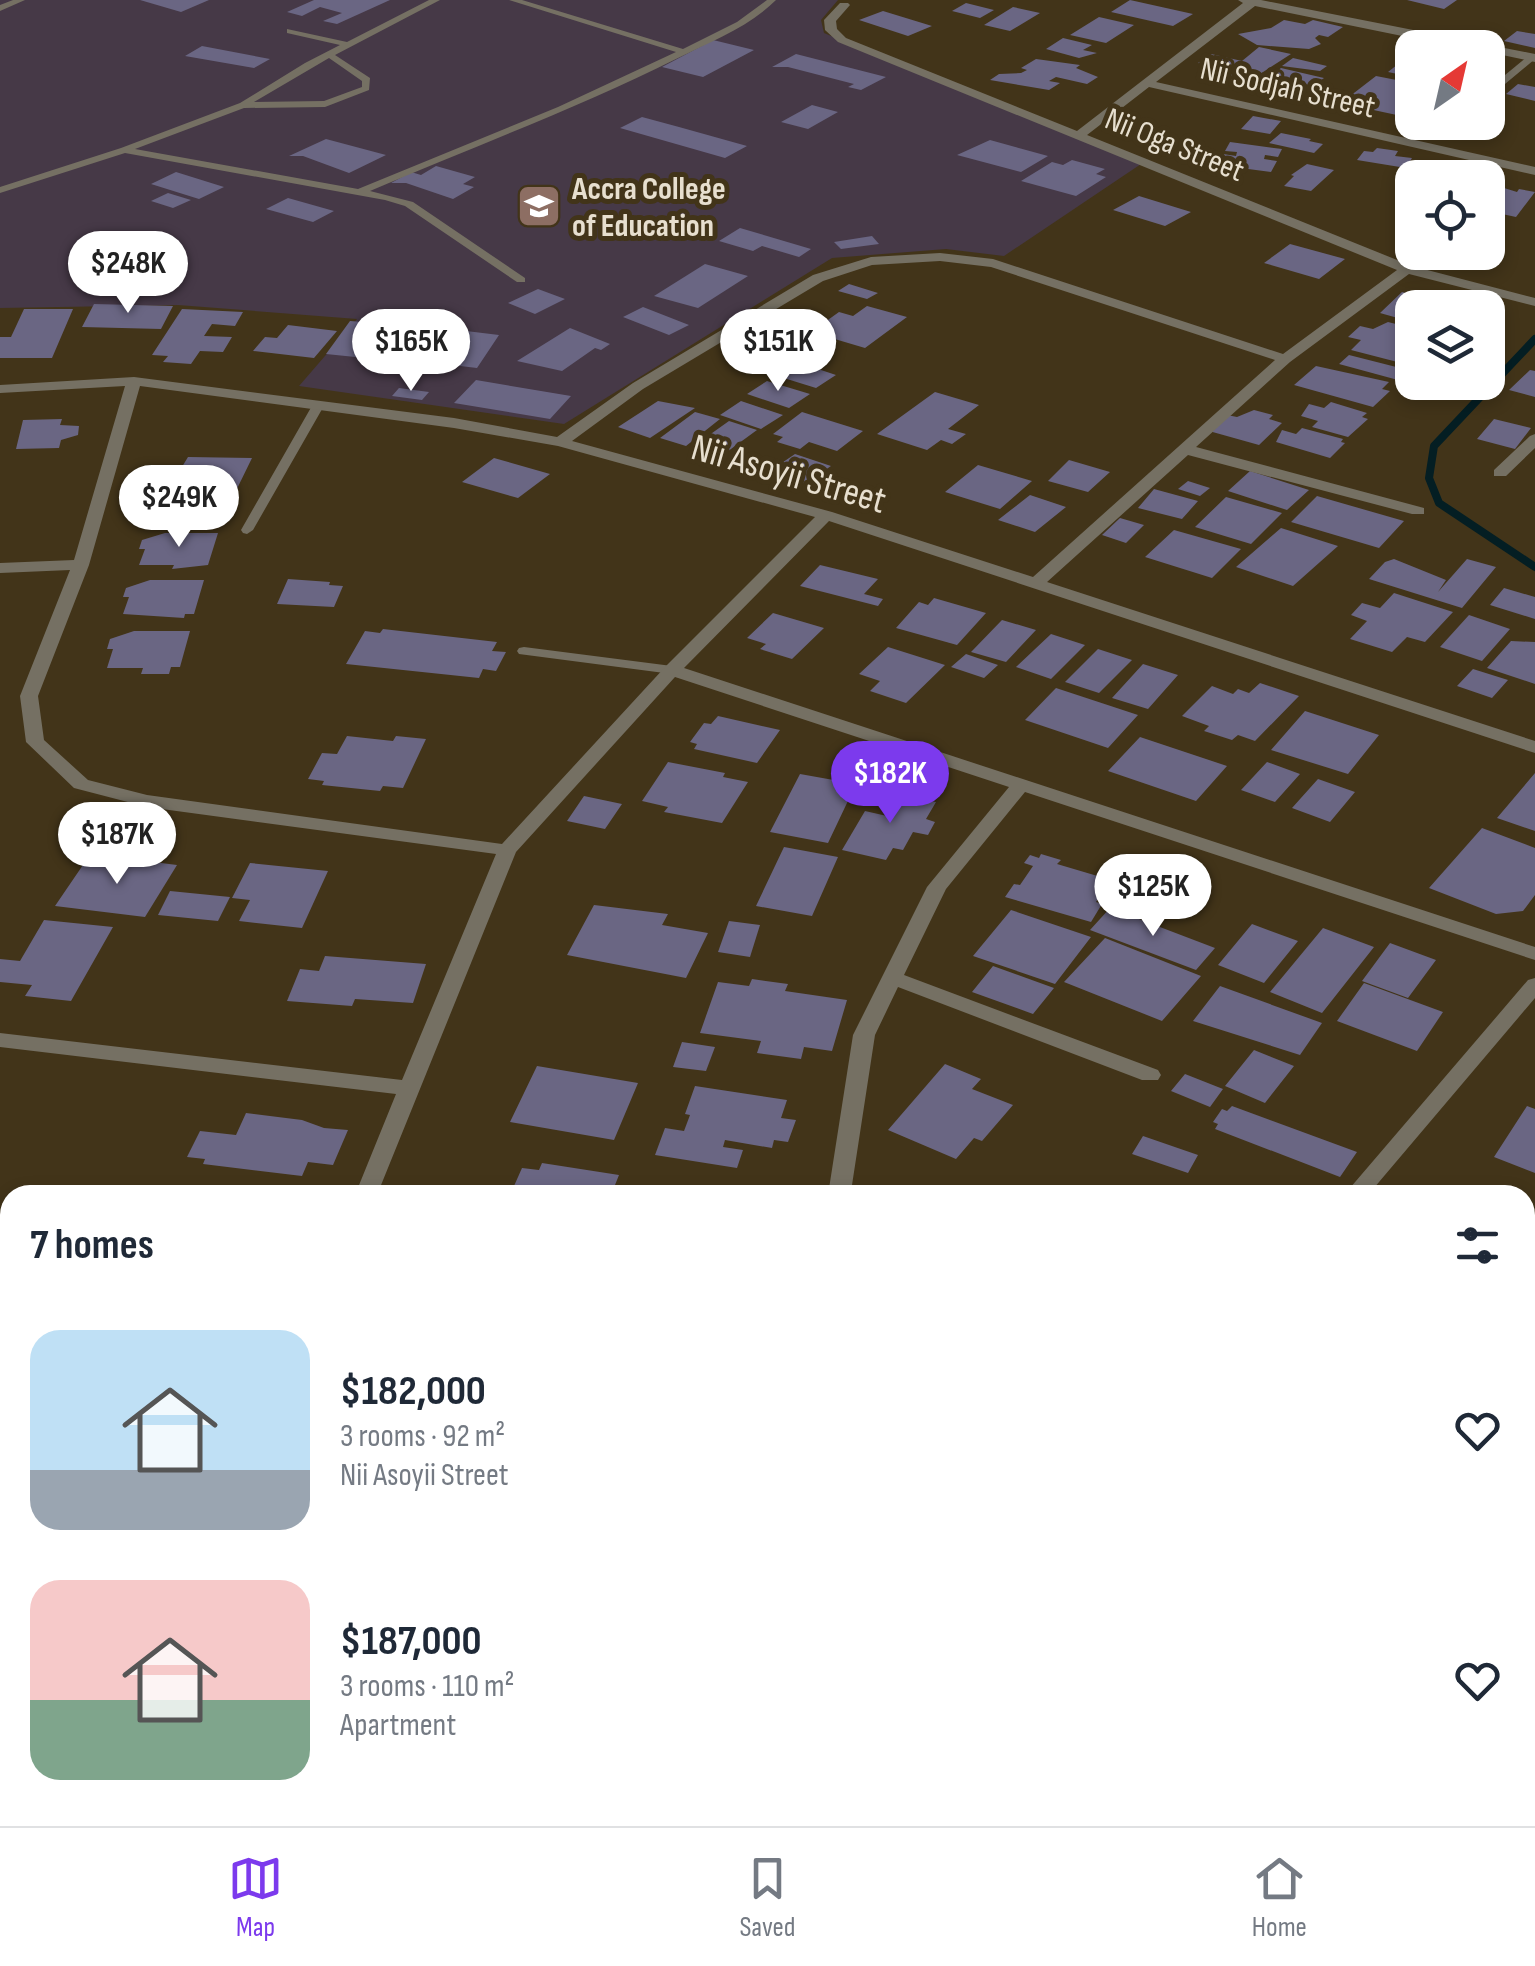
<!DOCTYPE html>
<html lang="en">
<head>
<meta charset="utf-8">
<style>
	body { margin:0; font-family:"Sofia Sans Condensed",sans-serif; background:#f6f6f7; color:#1f2937; height:100vh; display:flex; flex-direction:column; font-size:38px; white-space:nowrap }
	* { box-sizing:border-box; margin:0 }
	p { font-size:32px; color:#747a83 }
	.icon { flex:none; width:55px; height:55px; fill:none; stroke:currentColor; stroke-width:2; stroke-linecap:round; stroke-linejoin:round }
	.map { position:relative; flex:1; overflow:hidden }
	.side { position:absolute; left:0px; top:1185px; width:1535px; height:642px; display:flex; flex-direction:column; background:#fff; border-radius:30px 30px 0 0; box-shadow:0 5px 15px #0003 }
	.side>* { flex:none }
	.needle { width:65px; rotate:34deg }
	.buttons { position:absolute; left:1395px; top:30px; display:grid; gap:20px }
	.buttons a { display:grid; place-items:center; width:110px; height:110px; border-radius:20px; background:#fff; box-shadow:0 5px 15px #0003; font-size:50px }
	.price { position:absolute; translate:-50% -85px; padding:0 22px; border-radius:35px; background:#fff; color:#222; font-size:32px; line-height:65px; filter:drop-shadow(0 2px 5px #0008) }
	.price::after { content:''; position:absolute; left:50%; top:60px; width:30px; height:22px; margin-left:-15px; background:inherit; clip-path:polygon(0 0,100% 0,50% 100%) }
	.price.on { background:#7c3aed; color:#fff }
	ul { padding:0; list-style:none }
	li { display:flex; align-items:center; gap:30px; height:250px; padding:0 30px }
	li span { display:grid; place-items:center; flex:none; width:280px; height:200px; border-radius:30px; color:#555 }
	li>.icon { margin-inline-start:auto }
	span .icon { width:120px; height:120px; fill:#fffc; stroke-width:1 }
	li b { font-size:42px }
	h2 { display:flex; justify-content:space-between; align-items:center; height:120px; padding:0 30px; font-size:42px }
	.tab-bar { display:flex; justify-content:space-around; align-items:center; height:140px; border-top:2px solid #e0e1e3; background:#fff; font-size:28px; color:#747a83 }
	.tab-bar a { display:grid; justify-items:center; gap:5px }
	.tab-bar .on { color:#7c3aed }
	.map>svg:first-child { display:block }
</style>
</head>
<body>
<div class="map">
<svg width="1535" height="1826" viewBox="0 0 1535 1826">
	<rect width="100%" height="100%" fill="#423419"/>
	<path fill="#463947" d="M0 0H838L821 20 824 33 1141 164 1004 256 946 249 832 258 564 424 299 386 357 319 178 305 0 308Z"/>
	<g fill="none" stroke-linecap="round" stroke-linejoin="round">
		<path stroke="#041e23" stroke-width="8" d="M1535 339 1434 446 1429 478 1439 503 1535 567"/>
	</g>
	<path fill="#6a6683" d="M140 0H209L181 12Z
		M314 0H390L337 24 323 21 342 13 320 7 302 16 287 12Z
		M1130 0 1193 14 1173 26 1111 12Z
		M1407 0H1457L1444 9Z
		M966 3 994 10 980 18 952 11Z
		M1013 7 1040 13 1010 31 984 25Z
		M883 11 932 26 908 36 859 20Z
		M1099 17 1134 25 1106 43 1070 35Z
		M1284 20 1305 24 1313 20 1343 27 1328 37 1319 35 1315 38 1321 44 1309 49 1257 45 1238 34 1271 28Z
		M1517 31 1535 34V48L1504 41Z
		M1063 38 1092 45 1083 50 1097 53 1079 58 1046 49Z
		M713 40 754 50 703 77 662 67Z
		M202 46 270 59 254 68 185 56Z
		M1259 47 1291 54 1249 81 1222 79 1226 76 1219 74 1226 69 1198 63 1211 54 1242 61Z
		M1412 53V77L1388 72Z
		M796 54 886 77 861 90 848 87 854 84 788 67H772Z
		M1293 58 1327 66 1320 71 1282 66Z
		M1036 59 1080 65 1076 68 1098 77 1087 84 1056 77 1049 81 1060 83 1049 90 990 80 999 74 1021 73 1027 70 1021 68Z
		M1281 68 1324 78 1313 86 1269 77Z
		M1376 76 1412 83V111L1406 117 1341 103Z
		M1518 84 1535 87V101L1506 94Z
		M812 105 838 112 808 129 781 122Z
		M1253 116 1281 121 1270 134 1241 129Z
		M642 117 679 127 747 146 725 158 620 128Z
		M1281 133 1311 139 1309 141 1323 144 1314 153 1269 143Z
		M326 139 386 155 349 173 303 156H289Z
		M990 140 1048 156 1021 172 957 155Z
		M1230 142 1282 149 1278 157 1265 155 1264 159 1277 161 1271 172 1218 165 1223 154 1236 156 1237 152 1225 151Z
		M1377 148 1398 151 1395 156 1412 158 1406 168 1357 160 1364 151 1373 152Z
		M1072 160 1105 169 1096 174 1106 177 1076 196 1021 181 1052 162 1063 165Z
		M1307 164 1334 170 1311 191 1284 186 1294 176 1291 175Z
		M436 166 475 177 463 184 474 187 453 199 406 183H391L411 172 421 175Z
		M176 172 224 187 199 199 151 184Z
		M1488 183 1517 192 1519 189 1535 192 1516 217 1488 211Z
		M168 193 191 200 173 208 151 201Z
		M1139 196 1191 212 1165 226 1113 210Z
		M288 198 334 211 313 222 266 209Z
		M740 228 811 249 799 257 762 246 753 251 719 241Z
		M872 236 879 244 841 249 834 242Z
		M1290 244 1345 259 1319 279 1264 263Z
		M705 264 748 276 698 308 654 296Z
		M849 284 878 293 867 299 838 291Z
		M538 289 565 299 535 314 508 303Z
		M1402 292 1456 306V308H1412V322L1380 313Z
		M94 304 173 306 161 329 82 327Z
		M867 306 907 317 865 348 811 332 839 312 853 316Z
		M643 307 689 325 669 335 623 317Z
		M24 309H73L52 358H0V337H11Z
		M182 309 243 312 235 326 212 324 204 336 232 337 223 352 200 351 191 364 163 362 168 356 152 355Z
		M350 321 389 324 365 358 326 354Z
		M1388 322 1412 328V361L1409 365 1351 350 1361 340 1348 337 1360 326 1373 329Z
		M288 325 337 331 314 358 253 351 265 337 277 338Z
		M399 327 444 330 422 365 376 361Z
		M570 328 610 344 601 350 595 348 562 371 517 361Z
		M458 330 499 335 477 368 435 363Z
		M1349 355 1412 371V380L1409 383 1339 364Z
		M794 361 836 375 816 388 774 375Z
		M1316 366 1389 382 1382 389 1390 391 1373 407 1294 385Z
		M1530 370 1535 371V397L1509 390Z
		M476 380 571 396 550 419 454 403Z
		M767 381 810 394 789 408 747 394Z
		M399 388 429 392 422 400 392 396Z
		M935 392 979 405 948 429 966 434 952 444 941 440 927 450 877 434Z
		M658 401 695 408 650 438 618 427Z
		M741 401 783 415 761 429 720 415Z
		M1331 402 1367 413 1362 417 1368 419 1348 437 1312 427 1318 421 1301 416 1309 404 1324 408Z
		M1254 410 1273 415 1269 419 1282 423 1259 445 1209 431 1227 415 1237 417Z
		M695 412 720 419 686 446 660 438Z
		M802 412 863 431 837 451 809 442 800 449 777 442 783 437 773 434Z
		M62 419 60 425 79 426 78 435 61 440 59 448 16 449 23 420Z
		M1494 419 1531 428 1515 449 1477 439Z
		M729 421 757 430 720 457 691 448Z
		M1302 428 1343 439 1341 442 1345 443 1330 458 1276 442 1282 430 1296 434Z
		M795 454 831 466 800 487 764 475Z
		M188 457 252 458 231 501 162 500Z
		M494 458 550 474 518 498 462 482Z
		M1069 460 1110 472 1088 492 1048 481Z
		M978 465 1032 481 1000 509 945 492Z
		M1250 471 1309 490 1287 510 1228 491Z
		M1188 481 1210 488 1200 496 1178 489Z
		M1154 489 1198 501 1182 519 1138 508Z
		M1030 495 1066 507 1035 532 998 520Z
		M1317 496 1404 521 1379 548 1291 522Z
		M1226 497 1282 513 1251 544 1195 527Z
		M1120 518 1144 525 1126 543 1102 535Z
		M1281 528 1338 546 1293 586 1236 567Z
		M1174 530 1241 549 1212 578 1145 557Z
		M165 533H218L208 565 172 569 174 565H139L145 549H139L142 540Z
		M1394 559 1446 580 1438 592 1467 559 1496 567 1462 608 1369 579 1385 562Z
		M820 565 878 579 864 594 883 599 878 606 800 586Z
		M288 579 330 582 329 585 343 586 334 607 277 604Z
		M150 580H204L194 614H185L184 618 123 614 129 597H123L126 588Z
		M1504 588 1535 597V619L1490 605Z
		M1394 593 1453 612 1425 642 1407 637 1392 652 1350 639 1367 621 1351 615 1362 603 1380 608Z
		M934 598 986 613 957 645 896 628 919 602 928 605Z
		M773 613 824 628 792 659 760 649 766 644 747 638Z
		M1469 615 1510 629 1482 661 1440 647Z
		M1002 620 1036 630 1006 662 971 652Z
		M383 629 497 642 492 651 506 652 496 671 483 669 479 678 346 664 365 631 380 633Z
		M134 631H190L180 667H171L169 674H141L143 668H107L113 649H107L110 639Z
		M1051 634 1085 645 1051 679 1016 667Z
		M1511 641 1535 642V684L1487 668Z
		M888 647 945 665 906 703 870 691 880 681 859 674Z
		M1098 649 1132 660 1099 693 1065 682Z
		M966 654 998 665 984 678 951 667Z
		M1143 664 1178 675 1148 709 1112 698Z
		M1473 669 1508 680 1492 698 1457 686Z
		M1260 683 1299 696 1255 741 1238 735 1232 740 1204 731 1209 726 1182 716 1212 686 1233 694 1238 689 1249 693Z
		M1056 688 1138 715 1108 748 1025 720Z
		M1305 711 1379 735 1348 774 1271 750Z
		M718 716 780 730 757 763 694 749 697 744 690 742 704 723 711 724Z
		M347 736 393 741 396 736 426 739 403 788 383 786 380 791 322 785 324 781 308 779 322 753 337 754Z
		M1140 737 1227 766 1196 801 1108 771Z
		M668 762 725 773 723 777 748 782 722 823 664 812 668 807 642 801Z
		M1267 762 1300 774 1275 802 1241 790Z
		M1535 773V831L1497 818Z
		M800 774 856 784 828 843 770 832Z
		M1318 779 1355 792 1330 822 1292 808Z
		M871 792 936 802 926 819 935 822 928 835 913 832 903 850 893 848 886 860 842 850 865 811 887 816 891 809 864 803Z
		M584 796 622 804 605 829 567 821Z
		M1482 828 1535 848V895L1523 911 1496 914 1429 888Z
		M784 847 838 857 812 916 756 906Z
		M1041 854 1061 860 1057 864 1111 880 1096 902 1102 904 1091 922 1005 897 1014 884 1020 885 1033 866 1024 863 1030 855 1039 858Z
		M114 857 177 865 145 917 55 906 85 862 109 865Z
		M250 863 328 871 302 928 239 921 250 900 232 898Z
		M170 891 230 897 218 921 158 915Z
		M594 905 668 914 662 925 708 933 686 978 567 955Z
		M1110 908 1215 948 1196 970 1090 930Z
		M1011 910 1091 937 1055 984 973 956Z
		M44 920 113 927 71 1001 25 996 32 985 0 982V959L20 961Z
		M729 921 760 925 750 957 718 952Z
		M1252 924 1298 941 1264 983 1218 965Z
		M1323 928 1374 947 1322 1013 1270 992Z
		M1105 938 1201 976 1162 1021 1064 982Z
		M1390 943 1436 960 1408 998 1362 981Z
		M325 956 426 964 413 1003 355 999 352 1006 287 1001 300 969 319 971Z
		M993 966 1054 988 1033 1014 972 992Z
		M752 979 788 984 785 991 847 1000 832 1051 804 1047 801 1059 757 1053 761 1041 700 1033 718 982 749 986Z
		M1364 983 1443 1012 1417 1051 1337 1021Z
		M1220 986 1322 1023 1300 1055 1193 1021Z
		M682 1042 715 1047 706 1071 673 1067Z
		M1254 1050 1294 1066 1265 1103 1225 1086Z
		M945 1064 981 1079 972 1089 1013 1105 982 1141 974 1138 956 1159 888 1130Z
		M537 1066 638 1083 614 1140 510 1122Z
		M1185 1074 1223 1089 1210 1107 1171 1091Z
		M695 1086 787 1100 781 1118 796 1120 788 1142 774 1140 772 1148 725 1140 723 1147 743 1150 737 1168 655 1155 665 1128 684 1131 690 1115 685 1114Z
		M1232 1106 1357 1152 1340 1177 1215 1129 1218 1124 1213 1122 1222 1109 1227 1111Z
		M1527 1106 1535 1109V1173L1494 1157Z
		M246 1113 302 1120 324 1128 348 1130 333 1165 308 1162 302 1176 203 1164 205 1159 187 1157 200 1131 236 1135Z
		M1143 1136 1198 1155 1188 1173 1132 1154Z
		M542 1163 619 1175 611 1195H510L522 1168 539 1170Z
		M1535 1369V1407L1525 1401V1380Z
		M1525 1463 1535 1466V1579L1525 1576Z
		M0 1491 10 1492V1569L0 1589Z
		M1525 1775 1535 1778 1534 1826H1374L1376 1818H1525Z
		M94 1818H166L163 1826H91Z
		M222 1818H382L379 1826H219Z
		M438 1818H526L525 1826H437Z
		M691 1818H849L847 1826H689Z
		M965 1818H1021L1051 1825 963 1826Z"/>
	<g fill="none" stroke-linecap="round" stroke-linejoin="round">
		<path fill="#757063" fill-rule="evenodd" d="M13 0H25L0 11V5Z
			M429 0H440L335 55 370 78 369 90 325 107 244 108 135 149 358 189 558 107 676 52 509 0H522L683 49 737 22 767 0H776C749 27 712 41 678 58 578 108 473 147 370 191L413 202 525 278V282H517L405 206 385 200 125 153 0 193V187L121 148 240 103 305 63 340 45 287 33V29L347 42ZM329 58 362 81V87L324 101 254 102Z
			M1528 56H1534L1535 59 1493 94H1488V89Z
			M319 401 325 404 253 530 247 534 243 533 241 530 313 404Z
			M524 647 672 666 679 670 672 674 519 654 517 651 519 648Z
			M172 1818H194L191 1826H169Z"/>
		<path fill="#757063" fill-rule="evenodd" d="M1238 0H1261L1535 54V62L1488 52V48H1461L1255 6 1156 82 1535 167V175L1149 87 1087 135 1412 266 1535 298V306L1409 274 1290 362 1196 447 1424 508V514H1412L1188 455 1047 582 1535 741V753L829 521 684 668 1535 947V960L1025 792 946 889 904 975 1158 1070 1161 1075 1158 1080H1142L898 987 875 1035 852 1185 881 1189 884 1195H828L853 1035 927 887 1009 787 675 677 516 852 377 1195H355L396 1094 0 1047V1033L402 1080 496 854 147 807 74 788 26 742 20 696 70 570 0 573V563L74 560 125 386 0 393V385L134 377 454 418 557 437 633 383 813 275 871 257 940 253 993 259 1283 354 1397 270 838 42 825 30 824 20 840 3H848L850 5 836 21 837 29 846 38 1077 131 1243 3ZM940 261 991 267 1275 360 1033 577 832 512 572 441 643 389 823 281 872 265ZM140 386 454 428 558 446 815 517 666 666 502 844 147 795 88 780 44 740 38 696 89 565Z
			M1535 434V448L1506 476H1494V470L1530 436Z
			M1535 978V998L1368 1195H1344L1528 980Z
			M0 1389 10 1391V1409L0 1407Z
			M1525 1668 1535 1670V1692L1525 1690Z
			M10 1713V1757L0 1761V1717Z"/>
	</g>
	<defs>
		<g id="university-square" transform="scale(2.25)"><rect x="-9" y="-9" width="18" height="18" rx="4" fill="#8d6e63" stroke="#423419"/><path d="M0-5L7-2L0 1L-7-2ZM-4 1L0 2.5L4 1V4Q0 6-4 4Z" fill="#fff"/></g>
	</defs>
	<g fill-rule="evenodd">
		<use href="#university-square" x="539" y="206"/>
	</g>
	<g text-anchor="middle" stroke-width="10" stroke-linejoin="round" paint-order="stroke">
		<g font-size="32" fill="#e7dfcf" stroke="#423419">
			<text transform="translate(1288 87) rotate(13)" y="11">Nii Sodjah Street</text>
			<text transform="translate(1175 144) rotate(22)" y="11">Nii Oga Street</text>
		</g>
		<g font-size="32" font-weight="bold" fill="#e7dfcf" stroke="#423419" text-anchor="start">
			<text x="572" y="199">Accra College<tspan x="572" dy="37">of Education</tspan></text>
		</g>
		<g font-size="38" fill="#e7dfcf" stroke="#423419">
			<text transform="translate(789 473) rotate(16)" y="13">Nii Asoyii Street</text>
		</g>
	</g>
</svg>
<div class="buttons">
<a><svg class="needle" viewBox="-14 -14 28 28"><path d="M0-13l5 13h-10z" fill="#e53935"/><path d="M0 13l5-13h-10z" fill="#747a83"/></svg></a>
<a><svg class="icon" aria-label="locate" viewBox="0 0 24 24"><circle cx="12" cy="12" r="6"/><path d="M12 2v4M12 18v4M2 12h4M18 12h4"/></svg></a>
<a><svg class="icon" aria-label="layers" viewBox="0 0 24 24"><path d="M12 4l9 5-9 5-9-5zM3 14l9 5 9-5"/></svg></a>
</div>
<b class="price" style="left:128px;top:316px">$248K</b>
<b class="price" style="left:411px;top:394px">$165K</b>
<b class="price" style="left:778px;top:394px">$151K</b>
<b class="price" style="left:179px;top:550px">$249K</b>
<b class="price on" style="left:890px;top:826px">$182K</b>
<b class="price" style="left:117px;top:887px">$187K</b>
<b class="price" style="left:1153px;top:939px">$125K</b>
<section class="side">
<h2>7 homes<svg class="icon" aria-label="filters" viewBox="0 0 24 24"><path d="M4 7h16M4 17h16"/><circle cx="9" cy="7" r="2"/><circle cx="15" cy="17" r="2"/></svg></h2>
<ul>
<li><span style="background:linear-gradient(#bfe0f5 70%,#9aa5b1 0)"><svg class="icon" aria-label="home" viewBox="0 0 24 24"><path d="M3 11l9-7 9 7M6 9v11h12V9"/></svg></span><div><b>$182,000</b><p>3 rooms · 92 m²</p><p>Nii Asoyii Street</p></div><svg class="icon" aria-label="heart" viewBox="0 0 24 24"><path d="M12 20l-8-8c-3-5 5-10 8-4 3-6 11-1 8 4z"/></svg></li>
<li><span style="background:linear-gradient(#f6c9c9 60%,#7fa58c 0)"><svg class="icon" aria-label="home" viewBox="0 0 24 24"><path d="M3 11l9-7 9 7M6 9v11h12V9"/></svg></span><div><b>$187,000</b><p>3 rooms · 110 m²</p><p>Apartment</p></div><svg class="icon" aria-label="heart" viewBox="0 0 24 24"><path d="M12 20l-8-8c-3-5 5-10 8-4 3-6 11-1 8 4z"/></svg></li>
</ul>
</section>
</div>
<nav class="tab-bar">
<a class="on"><svg class="icon" aria-label="map" viewBox="0 0 24 24"><path d="M3 6l6-2 6 2 6-2v14l-6 2-6-2-6 2zM9 4v14M15 6v14"/></svg>Map</a>
<a><svg class="icon" aria-label="saved" viewBox="0 0 24 24"><path d="M7 4h10v16l-5-4-5 4z"/></svg>Saved</a>
<a><svg class="icon" aria-label="home" viewBox="0 0 24 24"><path d="M3 11l9-7 9 7M6 9v11h12V9"/></svg>Home</a>
</nav>
</body>
</html>
